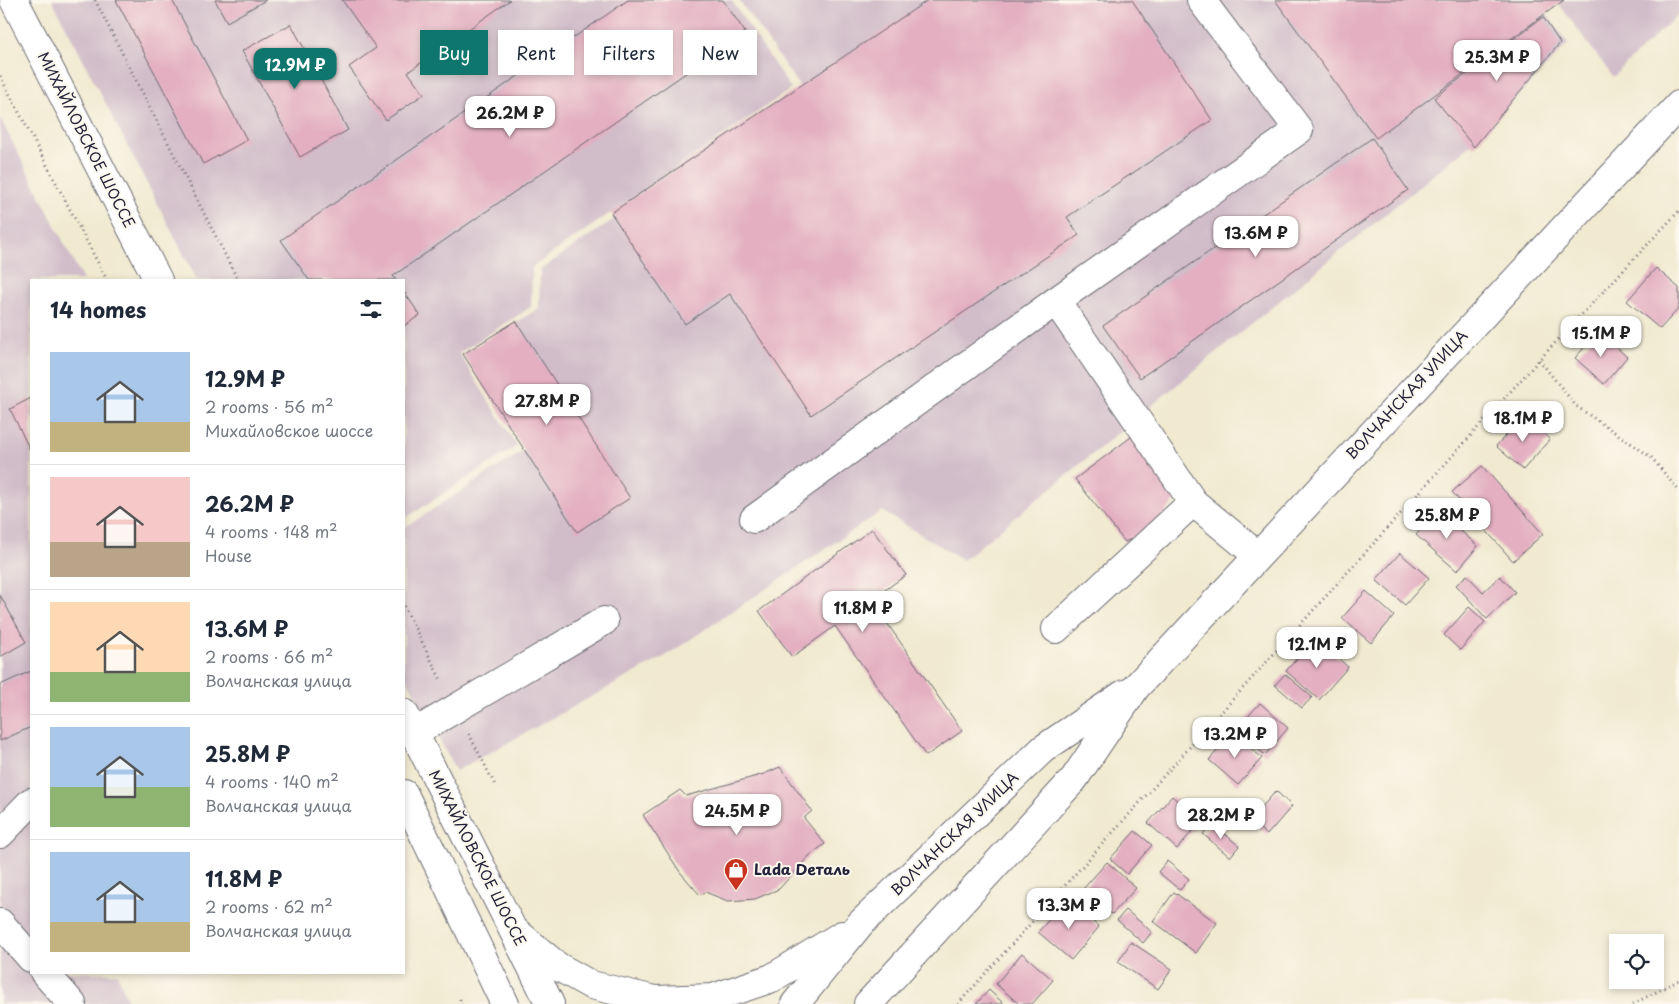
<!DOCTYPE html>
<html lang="en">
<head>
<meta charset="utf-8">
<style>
	body { margin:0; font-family:"Playpen Sans",sans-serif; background:#f2f2f3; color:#1f2937; height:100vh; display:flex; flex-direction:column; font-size:19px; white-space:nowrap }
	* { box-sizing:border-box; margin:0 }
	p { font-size:16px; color:#747a83 }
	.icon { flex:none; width:28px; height:28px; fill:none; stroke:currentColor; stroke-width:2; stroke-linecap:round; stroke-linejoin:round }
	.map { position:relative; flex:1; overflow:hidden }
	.panel { position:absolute; left:30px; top:279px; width:375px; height:695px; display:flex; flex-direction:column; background:#fff; border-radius:0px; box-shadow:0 2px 8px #0003 }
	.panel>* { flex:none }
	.guide { position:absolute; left:420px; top:30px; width:475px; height:45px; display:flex; gap:10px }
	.buttons { position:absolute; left:1609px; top:934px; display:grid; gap:10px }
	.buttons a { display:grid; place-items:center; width:55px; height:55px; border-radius:0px; background:#fff; box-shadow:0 2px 8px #0003; font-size:25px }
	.price { position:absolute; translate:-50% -42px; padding:0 11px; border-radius:10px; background:#fff; color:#222; font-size:16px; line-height:32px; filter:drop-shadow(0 1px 2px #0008) }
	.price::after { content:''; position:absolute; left:50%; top:30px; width:15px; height:11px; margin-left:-8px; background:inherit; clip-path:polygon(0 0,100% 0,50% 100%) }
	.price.current { background:#0f766e; color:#fff }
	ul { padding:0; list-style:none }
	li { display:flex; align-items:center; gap:15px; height:125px; padding:0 20px }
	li+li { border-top:1px solid #e0e1e3 }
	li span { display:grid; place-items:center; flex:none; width:140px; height:100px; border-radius:0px; color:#555 }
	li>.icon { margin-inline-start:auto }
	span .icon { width:60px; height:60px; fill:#fffc; stroke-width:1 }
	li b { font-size:21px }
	h2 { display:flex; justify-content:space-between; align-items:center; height:60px; padding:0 20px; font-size:21px }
	.pill { padding:0 18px; border-radius:0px; background:#fff; box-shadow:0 2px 8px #0003; font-size:18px; line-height:45px }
	.pill.current { background:#0f766e; color:#fff }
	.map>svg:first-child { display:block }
</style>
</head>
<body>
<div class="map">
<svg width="1679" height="1004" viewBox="0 0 1679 1004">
	<rect width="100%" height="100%" fill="#fbf7ec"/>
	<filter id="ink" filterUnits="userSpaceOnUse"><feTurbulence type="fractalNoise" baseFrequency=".02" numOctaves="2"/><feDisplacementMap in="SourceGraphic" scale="10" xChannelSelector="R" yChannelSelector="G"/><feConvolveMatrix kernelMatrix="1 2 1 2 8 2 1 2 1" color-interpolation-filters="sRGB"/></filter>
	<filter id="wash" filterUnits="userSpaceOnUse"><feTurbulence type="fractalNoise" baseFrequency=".0096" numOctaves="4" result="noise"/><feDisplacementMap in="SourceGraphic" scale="20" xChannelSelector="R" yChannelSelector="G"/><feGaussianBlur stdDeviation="1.12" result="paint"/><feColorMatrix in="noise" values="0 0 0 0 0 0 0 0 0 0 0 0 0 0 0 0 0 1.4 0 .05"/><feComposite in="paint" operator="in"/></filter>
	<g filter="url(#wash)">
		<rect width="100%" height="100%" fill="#f1ead1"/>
		<path fill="#d1bdc9" d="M52 0H731L791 89 532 267 531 307 459 353 517 446 404 519V280H197Z
			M739 0H1537L1568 44 1470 145 963 560 882 511 664 657 456 771 404 673V528L530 447 468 354 539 308 540 270 802 90Z
			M1556 0H1679V13L1613 77Z
			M0 118 83 280H31V972L117 973 129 1004H0Z"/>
		<g id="blocks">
			<path fill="#e3afc1" d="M116 0H172L247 140 203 164Z
				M215 0H266L227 22Z
				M342 0H510L408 72 424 94 386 120 349 67 376 48Z
				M628 0H723L745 32 393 276 396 280H309L281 240Z
				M928 0H1132L1212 120 1067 217 1079 235 811 415 730 294 685 324 611 213Z
				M1275 0H1564L1376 138Z
				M1543 17 1560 43 1474 147 1434 98Z
				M291 24 348 130 300 157 242 51Z
				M1372 138 1408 190 1140 378 1103 326Z
				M1656 268 1679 288V308L1660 329 1627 301Z
				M404 292 420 315 404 326Z
				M516 321 630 498 577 532 463 354Z
				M1599 331 1627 357 1604 384 1575 358Z
				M31 398V452L10 409Z
				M1523 416 1550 439 1523 470 1496 446Z
				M1139 431 1181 494 1150 530 1125 542 1075 479Z
				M1482 466 1543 534 1513 561 1452 492Z
				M1437 510 1478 546 1457 571 1416 535Z
				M872 529 906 575 871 600 962 731 926 756 835 626 792 657 759 611Z
				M1400 553 1429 578 1405 605 1376 580Z
				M1467 575 1483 592 1500 576 1515 592 1487 619 1456 585Z
				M1366 591 1394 616 1371 643 1342 618Z
				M0 595 26 642 0 657Z
				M1469 607 1485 622 1460 650 1444 635Z
				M1315 638 1348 667 1319 700 1286 671Z
				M31 671V727L0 741V685Z
				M1285 674 1312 697 1302 708 1275 685Z
				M1260 703 1288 728 1265 755 1236 730Z
				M1233 733 1262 758 1238 785 1209 760Z
				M780 767 812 811 804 818 825 844 810 855 779 889 755 899 728 901 705 892 700 895 680 872 643 815 680 790 686 796 764 774Z
				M1276 791 1292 806 1267 835 1250 820Z
				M1172 796 1200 822 1177 849 1148 823Z
				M1212 823 1239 846 1230 857 1203 834Z
				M1135 831 1152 845 1127 874 1110 859Z
				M1167 861 1189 879 1180 890 1158 872Z
				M1107 862 1136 888 1112 914 1083 889Z
				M1174 892 1217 923 1196 953 1153 921Z
				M1067 899 1099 927 1071 960 1038 932Z
				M1126 910 1152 932 1143 943 1117 920Z
				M1131 942 1172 969 1158 989 1118 962Z
				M1022 953 1053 980 1032 1004H1019L996 984Z
				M989 990 1004 1004H976Z"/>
		</g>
	</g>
	<g filter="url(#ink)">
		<use href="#blocks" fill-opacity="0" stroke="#6a6870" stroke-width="1"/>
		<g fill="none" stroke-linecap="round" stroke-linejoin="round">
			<g stroke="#6a6870" stroke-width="30">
				<path id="minor" d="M1056 301 1193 502 1257 555
					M754 519 1056 301 1299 130 1201 0
					M1056 629 1193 502
					M414 733 604 621
					M0 834 31 802
					M0 923 31 958
					M44 972 72 1004"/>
			</g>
			<g stroke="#6a6870" stroke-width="30">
				<path id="major" d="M14 0 158 280
					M404 713 550 1004
					M404 794 505 1004
					M514 930 557 966 591 985 655 1000 713 998 772 978 842 935
					M795 1004 860 924 1043 749 1124 694
					M868 1004 1074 779 1136 687 1679 105"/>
			</g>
			<path stroke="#6a6870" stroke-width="3" stroke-dasharray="1 4" stroke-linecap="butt" d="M95 0 238 280
				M0 76 107 280
				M1539 360 1576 406 1651 457 1679 491
				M404 606 442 682
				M469 734 496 787
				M460 999 461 1004
				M958 1004 1539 360 1679 211
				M1633 1004 1679 980"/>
			<use href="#minor" stroke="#fff" stroke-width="28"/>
			<use href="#major" stroke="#fff" stroke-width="28"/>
		</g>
	</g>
	<defs>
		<g id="shop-pin" transform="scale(1.25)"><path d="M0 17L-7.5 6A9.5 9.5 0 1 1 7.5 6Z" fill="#c8321e" stroke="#fbf7ec"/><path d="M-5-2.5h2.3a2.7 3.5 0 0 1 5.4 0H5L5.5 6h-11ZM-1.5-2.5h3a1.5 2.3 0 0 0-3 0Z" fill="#fff"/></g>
	</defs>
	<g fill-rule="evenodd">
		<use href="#shop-pin" x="736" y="870"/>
	</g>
	<g text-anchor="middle" stroke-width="4" stroke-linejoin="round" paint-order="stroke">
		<g font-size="15" fill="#22223b" stroke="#fbf7ec">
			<text transform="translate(86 140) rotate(63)" y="5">МИХАЙЛОВСКОЕ ШОССЕ</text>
			<text transform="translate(1407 395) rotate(-47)" y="5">ВОЛЧАНСКАЯ УЛИЦА</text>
			<text transform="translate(955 834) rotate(-44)" y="5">ВОЛЧАНСКАЯ УЛИЦА</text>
			<text transform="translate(477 858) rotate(63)" y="5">МИХАЙЛОВСКОЕ ШОССЕ</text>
		</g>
		<g font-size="15" font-weight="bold" fill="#22223b" stroke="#fbf7ec" text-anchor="start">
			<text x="754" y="875">Lada Dеталь</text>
		</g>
	</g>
</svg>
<div class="buttons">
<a><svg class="icon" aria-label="locate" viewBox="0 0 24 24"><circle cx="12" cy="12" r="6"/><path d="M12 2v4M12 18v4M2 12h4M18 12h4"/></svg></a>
</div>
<b class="price" style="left:1497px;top:82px">25.3M ₽</b>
<b class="price current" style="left:295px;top:90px">12.9M ₽</b>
<b class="price" style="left:510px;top:138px">26.2M ₽</b>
<b class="price" style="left:1256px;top:258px">13.6M ₽</b>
<b class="price" style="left:1601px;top:358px">15.1M ₽</b>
<b class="price" style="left:547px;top:426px">27.8M ₽</b>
<b class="price" style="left:1523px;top:443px">18.1M ₽</b>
<b class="price" style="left:1447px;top:540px">25.8M ₽</b>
<b class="price" style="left:863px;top:633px">11.8M ₽</b>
<b class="price" style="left:1317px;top:669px">12.1M ₽</b>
<b class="price" style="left:1235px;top:759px">13.2M ₽</b>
<b class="price" style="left:737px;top:836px">24.5M ₽</b>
<b class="price" style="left:1221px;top:840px">28.2M ₽</b>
<b class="price" style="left:1069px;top:930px">13.3M ₽</b>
<div class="guide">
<a class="pill current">Buy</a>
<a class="pill">Rent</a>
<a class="pill">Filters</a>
<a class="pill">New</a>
</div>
<section class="panel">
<h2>14 homes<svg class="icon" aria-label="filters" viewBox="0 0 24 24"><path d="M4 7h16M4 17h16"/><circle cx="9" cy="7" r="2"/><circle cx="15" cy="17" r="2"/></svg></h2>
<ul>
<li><span style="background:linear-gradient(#a9c7e8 70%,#c2b280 0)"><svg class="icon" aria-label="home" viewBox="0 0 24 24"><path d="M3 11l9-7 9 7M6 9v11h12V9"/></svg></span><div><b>12.9M ₽</b><p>2 rooms · 56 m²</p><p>Михайловское шоссе</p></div></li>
<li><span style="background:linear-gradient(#f6c9c9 65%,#b9a48a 0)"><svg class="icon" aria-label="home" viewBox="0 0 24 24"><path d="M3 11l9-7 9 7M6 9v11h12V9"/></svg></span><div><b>26.2M ₽</b><p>4 rooms · 148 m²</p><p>House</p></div></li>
<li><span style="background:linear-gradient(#ffd9b3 70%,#8fb573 0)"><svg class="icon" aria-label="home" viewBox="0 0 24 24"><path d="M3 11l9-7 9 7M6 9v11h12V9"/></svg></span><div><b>13.6M ₽</b><p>2 rooms · 66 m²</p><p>Волчанская улица</p></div></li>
<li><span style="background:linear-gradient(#a9c7e8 60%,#8fb573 0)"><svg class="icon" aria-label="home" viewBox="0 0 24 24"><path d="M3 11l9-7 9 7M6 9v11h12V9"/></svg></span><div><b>25.8M ₽</b><p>4 rooms · 140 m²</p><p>Волчанская улица</p></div></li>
<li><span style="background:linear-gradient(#a9c7e8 70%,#c2b280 0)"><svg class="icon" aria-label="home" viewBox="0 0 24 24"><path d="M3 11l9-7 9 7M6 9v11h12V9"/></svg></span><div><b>11.8M ₽</b><p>2 rooms · 62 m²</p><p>Волчанская улица</p></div></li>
</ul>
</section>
</div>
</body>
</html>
